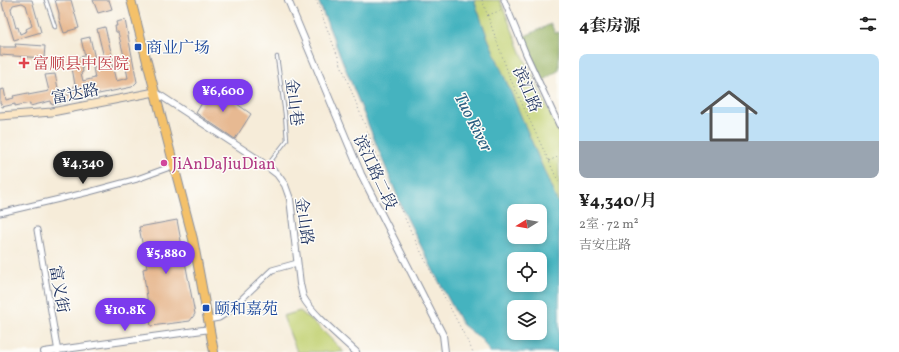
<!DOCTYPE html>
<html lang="zh">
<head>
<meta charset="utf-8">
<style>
	body { margin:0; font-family:Vollkorn,"Noto Serif SC",serif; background:#f2f2f2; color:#222; height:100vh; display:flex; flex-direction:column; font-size:15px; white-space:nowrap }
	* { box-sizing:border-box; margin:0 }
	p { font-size:13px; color:#767676 }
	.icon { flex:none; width:22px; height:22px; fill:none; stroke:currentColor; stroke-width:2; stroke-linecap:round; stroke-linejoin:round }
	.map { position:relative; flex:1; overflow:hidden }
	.sheet { display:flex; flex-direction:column; background:#fff; width:340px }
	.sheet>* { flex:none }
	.needle { width:26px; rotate:259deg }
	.fabs { position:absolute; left:507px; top:204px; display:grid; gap:8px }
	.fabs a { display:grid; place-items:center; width:40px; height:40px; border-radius:8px; background:#fff; box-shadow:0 2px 6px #0003; font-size:20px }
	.price { position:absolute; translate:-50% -34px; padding:0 9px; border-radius:14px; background:#7c3aed; color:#fff; font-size:13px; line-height:26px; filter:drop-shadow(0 1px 2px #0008) }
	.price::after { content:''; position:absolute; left:50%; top:24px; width:12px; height:9px; margin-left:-6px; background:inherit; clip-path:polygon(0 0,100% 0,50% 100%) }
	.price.selected { background:#222; color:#fff }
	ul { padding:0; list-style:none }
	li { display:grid; align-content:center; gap:8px; height:212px; padding:0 20px }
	li span { display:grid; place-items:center; height:124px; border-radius:8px; color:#555 }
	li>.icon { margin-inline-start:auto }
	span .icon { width:72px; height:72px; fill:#fffc; stroke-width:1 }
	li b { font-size:17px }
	h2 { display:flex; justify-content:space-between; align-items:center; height:48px; padding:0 20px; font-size:17px }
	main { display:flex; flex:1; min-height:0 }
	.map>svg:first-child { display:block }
</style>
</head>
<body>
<main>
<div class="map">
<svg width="559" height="352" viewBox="0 0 559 352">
	<rect width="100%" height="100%" fill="#fdfcf7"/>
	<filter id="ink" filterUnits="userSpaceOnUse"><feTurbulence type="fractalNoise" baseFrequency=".025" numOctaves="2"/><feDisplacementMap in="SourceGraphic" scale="8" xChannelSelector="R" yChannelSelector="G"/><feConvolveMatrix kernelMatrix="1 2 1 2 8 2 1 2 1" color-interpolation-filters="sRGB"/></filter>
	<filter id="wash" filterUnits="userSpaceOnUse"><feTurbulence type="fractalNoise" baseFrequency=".012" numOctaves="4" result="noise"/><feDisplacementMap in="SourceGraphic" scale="16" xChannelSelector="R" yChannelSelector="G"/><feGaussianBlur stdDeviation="0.9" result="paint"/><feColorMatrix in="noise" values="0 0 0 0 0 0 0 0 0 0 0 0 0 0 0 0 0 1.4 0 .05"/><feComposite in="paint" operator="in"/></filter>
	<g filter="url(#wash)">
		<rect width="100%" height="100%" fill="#f6ecd9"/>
		<path fill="#c3d274" stroke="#6f8069" d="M474 0H500L521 52 559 132V206L487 36Z
			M300 311 317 325 344 352H297L283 316Z"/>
		<path fill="#9ab466" stroke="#5a7262" d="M551 24 555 33 559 32V70L543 81 523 37Z"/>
		<path fill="#44b3bf" stroke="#30718e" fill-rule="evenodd" d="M318 0H474L487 36 559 206V352H490L482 340 462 324 436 276 403 210 340 55ZM514 211H540V237H514ZM514 259H540V285H514ZM514 307H540V333H514Z"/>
		<g id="blocks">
			<path fill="#e7b992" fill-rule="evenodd" d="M2 0H32L41 32 14 40 5 11H4L2 3ZM22 3 26 5 32 26 26 29 27 31 20 34 18 27 16 28 11 9 13 5Z
				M55 0H71L79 28 68 31V32L64 33 59 18V13Z
				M93 0H109L112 9 98 13Z
				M125 20 137 82 132 87 61 102V103L52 105 51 101 30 106V103L15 106V104L2 107 1 104H0V90L4 89 6 100 14 98 13 96 28 93V95L49 91 45 75 55 74 60 97 69 95 68 90 74 88V86L75 85 71 62 73 61 72 58 85 56 81 39 90 37 95 59 81 62 83 72 81 73 83 81 95 78 93 68 106 66 97 29 105 27 113 60 111 61 116 81 128 78 126 68 125 69 123 61 125 60 118 32H116L115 26H117L116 22Z
				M15 44 45 46 44 58 0 55V47H16Z
				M212 86 251 114 235 139 196 113Z
				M177 220 195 314 190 321 151 326 143 269 147 268 139 227Z"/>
		</g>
	</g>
	<g filter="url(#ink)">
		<use href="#blocks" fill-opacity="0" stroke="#888e9c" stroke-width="1"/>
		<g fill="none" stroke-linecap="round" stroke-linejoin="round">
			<g stroke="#888e9c" stroke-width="4.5">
				<path id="service" d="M46 0 55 27
					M267 166 287 140 285 114 277 57"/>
			</g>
			<g stroke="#888e9c" stroke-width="7">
				<path id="minor" d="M504 0 526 54 559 125
					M0 213 89 192 137 179 170 167
					M37 230 58 352
					M208 320 219 318 227 313 272 270 297 263"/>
			</g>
			<g stroke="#888e9c" stroke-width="8">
				<path id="tertiary" d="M288 0 361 174 443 335 445 352
					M155 92 256 158 277 174 285 185 290 199 300 284C301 288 302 293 303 297 312 314 341 338 356 352
					M44 352 210 329"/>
			</g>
			<g stroke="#888e9c" stroke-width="9">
				<path id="secondary" d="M0 116 52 112 155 92"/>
			</g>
			<g stroke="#888e9c" stroke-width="10">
				<path id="primary" d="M131 0 193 239 214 352"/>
			</g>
			<path stroke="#888e9c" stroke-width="1" stroke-dasharray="1 3" stroke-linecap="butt" d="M316 0C344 72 371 144 403 214 424 261 450 306 473 352
				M482 0 510 78 559 183
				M488 15 502 10
				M549 161 559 156"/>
			<use href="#service" stroke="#fff" stroke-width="2.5"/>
			<use href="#minor" stroke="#fff" stroke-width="5"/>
			<use href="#tertiary" stroke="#fff" stroke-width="6"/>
			<use href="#secondary" stroke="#fbe6c4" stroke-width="7"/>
			<use href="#primary" stroke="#f4c16b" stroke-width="8"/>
		</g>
	</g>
	<g fill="#1a4fb4" stroke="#fdfcf7" stroke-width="1.5">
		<rect x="134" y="43" width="8" height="8" rx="2"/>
		<rect x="202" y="304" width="8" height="8" rx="2"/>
	</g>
	<path fill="#e0444e" stroke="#fdfcf7" stroke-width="1.5" d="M22 57h4v4h4v4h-4v4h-4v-4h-4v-4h4z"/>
	<circle fill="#d1479c" stroke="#fdfcf7" stroke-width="1.5" cx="164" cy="163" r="4"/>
	<g text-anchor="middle" stroke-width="3" stroke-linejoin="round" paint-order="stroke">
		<g font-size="16" fill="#164399" stroke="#fdfcf7" text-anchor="start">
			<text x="146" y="53">商业广场</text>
			<text x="214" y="314">颐和嘉苑</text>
		</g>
		<g font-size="16" fill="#be3a42" stroke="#fdfcf7" text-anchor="start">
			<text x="33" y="69">富顺县中医院</text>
		</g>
		<g font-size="16" fill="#1b2f5e" stroke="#fdfcf7">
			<text transform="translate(528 89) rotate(67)" y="6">滨江路</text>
			<text transform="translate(75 93) rotate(-11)" y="6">富达路</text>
			<text transform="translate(295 102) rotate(83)" y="6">金山巷</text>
			<text transform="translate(376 172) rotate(65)" y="6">滨江路二段</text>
			<text transform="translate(305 221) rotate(82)" y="6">金山路</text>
			<text transform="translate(60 289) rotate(80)" y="6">富义街</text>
		</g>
		<g font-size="16" fill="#b23c85" stroke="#fdfcf7" text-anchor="start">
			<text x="172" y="169">JiAnDaJiuDian</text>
		</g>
		<g font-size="17" font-style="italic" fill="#295d80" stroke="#fdfcf7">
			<text transform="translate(474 122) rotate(63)" y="6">Tuo River</text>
		</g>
	</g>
</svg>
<div class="fabs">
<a><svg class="needle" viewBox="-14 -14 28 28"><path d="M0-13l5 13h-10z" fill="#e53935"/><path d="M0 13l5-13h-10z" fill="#767676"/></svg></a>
<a><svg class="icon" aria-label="locate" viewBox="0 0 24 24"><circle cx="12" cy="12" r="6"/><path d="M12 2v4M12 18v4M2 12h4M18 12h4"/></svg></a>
<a><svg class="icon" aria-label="layers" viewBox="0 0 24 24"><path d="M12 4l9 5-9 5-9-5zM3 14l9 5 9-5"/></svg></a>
</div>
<b class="price" style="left:223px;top:113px">¥6,600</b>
<b class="price selected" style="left:83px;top:185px">¥4,340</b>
<b class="price" style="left:166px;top:275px">¥5,880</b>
<b class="price" style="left:125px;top:332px">¥10.8K</b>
</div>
<section class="sheet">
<h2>4套房源<svg class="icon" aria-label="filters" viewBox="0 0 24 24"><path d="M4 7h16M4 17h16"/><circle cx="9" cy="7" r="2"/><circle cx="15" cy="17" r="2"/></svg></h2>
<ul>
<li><span style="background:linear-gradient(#bfe0f5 70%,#9aa5b1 0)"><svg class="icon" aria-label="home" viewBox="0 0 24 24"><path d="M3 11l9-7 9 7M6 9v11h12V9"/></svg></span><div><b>¥4,340/月</b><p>2室 · 72 m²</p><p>吉安庄路</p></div></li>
</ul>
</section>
</main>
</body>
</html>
